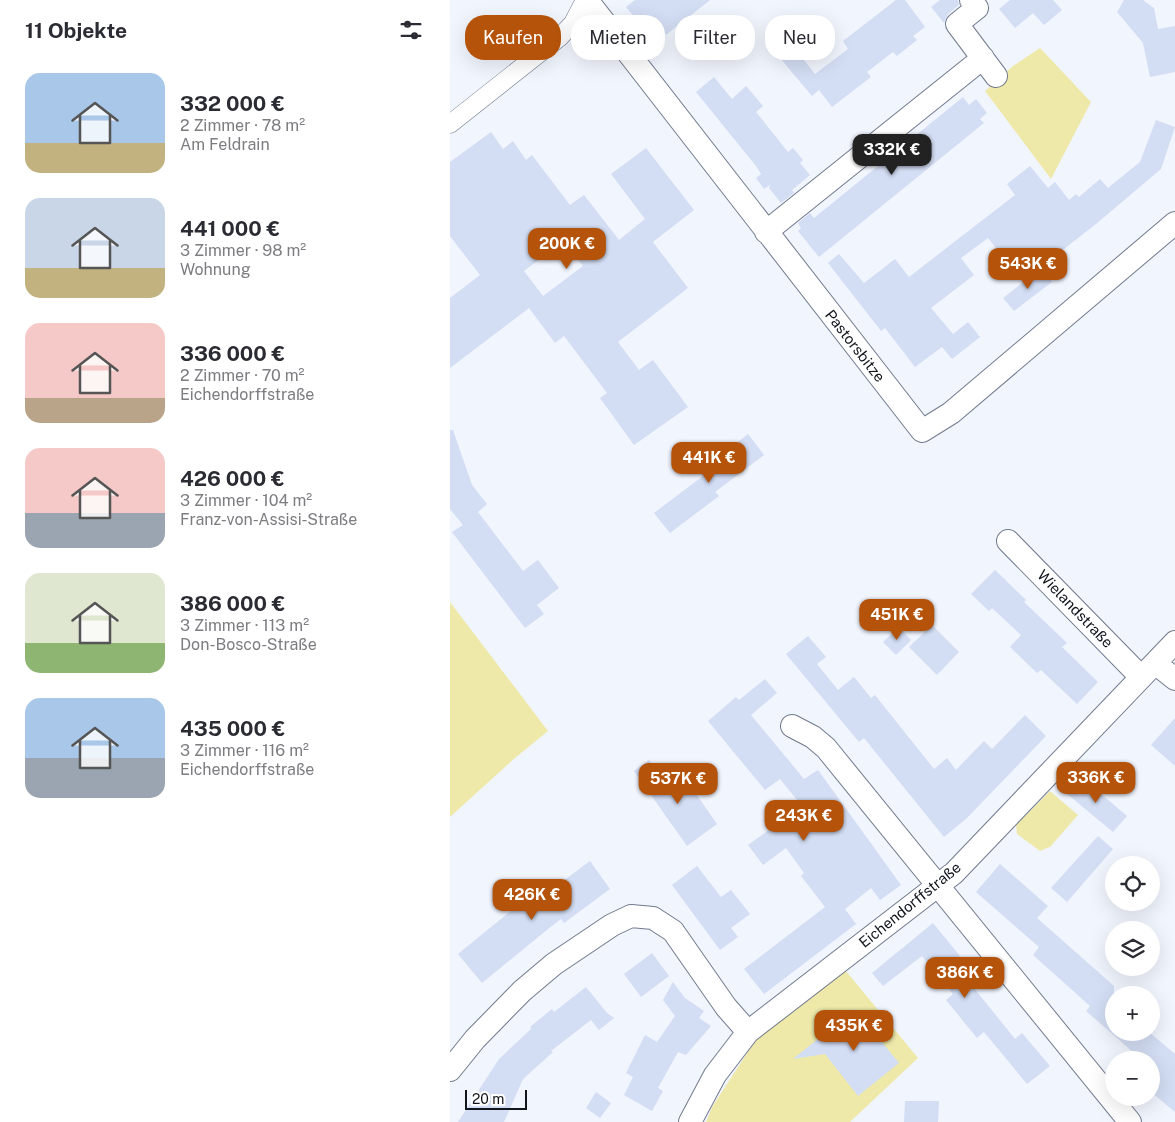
<!DOCTYPE html>
<html lang="de">
<head>
<meta charset="utf-8">
<style>
	body { margin:0; font-family:"Public Sans",sans-serif; background:#f2f2f3; color:#2b2b33; height:100vh; display:flex; flex-direction:column; font-size:19px; white-space:nowrap }
	* { box-sizing:border-box; margin:0 }
	p { font-size:16px; color:#7c7c81 }
	.icon { flex:none; width:28px; height:28px; fill:none; stroke:currentColor; stroke-width:2; stroke-linecap:round; stroke-linejoin:round }
	.map { position:relative; flex:1; overflow:hidden }
	.details { display:flex; flex-direction:column; background:#fff; width:450px }
	.details>* { flex:none }
	.guide { position:absolute; left:15px; top:15px; width:475px; height:45px; display:flex; gap:10px }
	.buttons { position:absolute; left:655px; top:856px; display:grid; gap:10px }
	.buttons a { display:grid; place-items:center; width:55px; height:55px; border-radius:50%; background:#fff; box-shadow:0 5px 20px #0002; font-size:25px }
	.scale { position:absolute; left:15px; bottom:12px; width:62px; box-sizing:border-box; padding-left:5px; border:2px solid #11151c; border-top:0; font-size:14px; line-height:18px; white-space:nowrap; color:#11151c; -webkit-text-stroke:4px #fff; paint-order:stroke }
	.price { position:absolute; translate:-50% -42px; padding:0 11px; border-radius:10px; background:#b45309; color:#fff; font-size:16px; line-height:32px; filter:drop-shadow(0 1px 2px #0008) }
	.price::after { content:''; position:absolute; left:50%; top:30px; width:15px; height:11px; margin-left:-8px; background:inherit; clip-path:polygon(0 0,100% 0,50% 100%) }
	.price.on { background:#222; color:#fff }
	ul { padding:0; list-style:none }
	li { display:flex; align-items:center; gap:15px; height:125px; padding:0 25px }
	li span { display:grid; place-items:center; flex:none; width:140px; height:100px; border-radius:15px; color:#555 }
	li>.icon { margin-inline-start:auto }
	span .icon { width:60px; height:60px; fill:#fffc; stroke-width:1 }
	li b { font-size:21px }
	h2 { display:flex; justify-content:space-between; align-items:center; height:60px; padding:0 25px; font-size:21px }
	.pill { padding:0 18px; border-radius:20px; background:#fff; box-shadow:0 5px 20px #0002; font-size:18px; line-height:45px }
	.pill.on { background:#b45309; color:#fff }
	main { display:flex; flex:1; min-height:0 }
	.map>svg:first-child { display:block }
</style>
</head>
<body>
<main>
<section class="details">
<h2>11 Objekte<svg class="icon" aria-label="filters" viewBox="0 0 24 24"><path d="M4 7h16M4 17h16"/><circle cx="9" cy="7" r="2"/><circle cx="15" cy="17" r="2"/></svg></h2>
<ul>
<li><span style="background:linear-gradient(#a9c7e8 70%,#c2b280 0)"><svg class="icon" aria-label="home" viewBox="0 0 24 24"><path d="M3 11l9-7 9 7M6 9v11h12V9"/></svg></span><div><b>332 000 €</b><p>2 Zimmer · 78 m²</p><p>Am Feldrain</p></div></li>
<li><span style="background:linear-gradient(#c9d6e8 70%,#c2b280 0)"><svg class="icon" aria-label="home" viewBox="0 0 24 24"><path d="M3 11l9-7 9 7M6 9v11h12V9"/></svg></span><div><b>441 000 €</b><p>3 Zimmer · 98 m²</p><p>Wohnung</p></div></li>
<li><span style="background:linear-gradient(#f6c9c9 75%,#b9a48a 0)"><svg class="icon" aria-label="home" viewBox="0 0 24 24"><path d="M3 11l9-7 9 7M6 9v11h12V9"/></svg></span><div><b>336 000 €</b><p>2 Zimmer · 70 m²</p><p>Eichendorffstraße</p></div></li>
<li><span style="background:linear-gradient(#f6c9c9 65%,#9aa5b1 0)"><svg class="icon" aria-label="home" viewBox="0 0 24 24"><path d="M3 11l9-7 9 7M6 9v11h12V9"/></svg></span><div><b>426 000 €</b><p>3 Zimmer · 104 m²</p><p>Franz-von-Assisi-Straße</p></div></li>
<li><span style="background:linear-gradient(#dfe7d0 70%,#8fb573 0)"><svg class="icon" aria-label="home" viewBox="0 0 24 24"><path d="M3 11l9-7 9 7M6 9v11h12V9"/></svg></span><div><b>386 000 €</b><p>3 Zimmer · 113 m²</p><p>Don-Bosco-Straße</p></div></li>
<li><span style="background:linear-gradient(#a9c7e8 60%,#9aa5b1 0)"><svg class="icon" aria-label="home" viewBox="0 0 24 24"><path d="M3 11l9-7 9 7M6 9v11h12V9"/></svg></span><div><b>435 000 €</b><p>3 Zimmer · 116 m²</p><p>Eichendorffstraße</p></div></li>
</ul>
</section>
<div class="map">
<svg width="725" height="1122" viewBox="0 0 725 1122">
	<rect width="100%" height="100%" fill="#f1f5fe"/>
	<path fill="#eee9a9" d="M590 48 641 102 601 179 535 91 563 66Z
		M0 602 98 731 65 758 0 817Z
		M600 791 628 815 600 847 590 851 567 834 566 825Z
		M395 970 468 1058 400 1122H256L262 1107 305 1041Z"/>
	<path fill="#d3ddf3" fill-rule="evenodd" d="M185 0H260L216 35 214 32 204 41 176 7Z
		M446 0H455L475 27 463 36 467 40 447 56 443 52 417 72 421 77 382 107 369 90 362 96 325 52 339 41 365 74 398 49 393 41Z
		M490 0H508L509 5 498 14 494 23 481 7Z
		M560 0H603L612 10 594 25 583 13 565 28 549 9Z
		M674 0H693L704 8 708 29 725 26V72L700 77 693 43 667 12Z
		M264 77 282 99 296 86 313 106 306 112 338 152 343 148 353 160 350 163 360 175 342 190 344 193 331 203 319 188 320 185 314 189 306 178 311 174 306 166 246 92Z
		M513 97 519 105 526 99 537 113 530 119 534 123 369 257 348 231 351 228 348 223 360 213 364 218Z
		M706 120 725 127 711 169 646 224 583 273 563 249 553 257 538 238 511 258 524 275 481 308 503 334 518 322 530 337 502 359 492 347 465 367 435 328 431 331 378 263 389 254 414 283 445 259 459 277 565 195 557 184 580 166 598 188 605 182 619 200 626 194 629 197 650 179 658 188 690 162Z
		M41 132 53 149 63 141 76 160 82 155 120 205 134 195 169 240 195 219 161 174 196 148 244 210 203 242 238 288 168 342 189 370 203 360 238 407 184 445 150 398 157 393 114 336 105 343 79 308 0 368V298L30 275 0 236V162ZM114 241 133 266 93 296 74 271Z
		M591 268 602 282 564 311 553 298Z
		M0 430H3L22 485 37 504 28 512 73 571 88 560 109 588 87 605 94 614 75 628 2 532 13 525 0 509Z
		M298 434 314 455 265 492 269 496 220 533 204 513 253 476 249 472Z
		M545 570 576 600 574 602 617 643 612 647 648 682 627 704 591 670 587 673 560 647 571 635 542 608 539 611 521 594Z
		M482 625 509 652 487 675 459 647Z
		M449 627 461 640 446 655 433 642Z
		M358 636 376 657 367 664 388 690 404 677 421 698 425 695 484 769 497 758 506 770 534 741 542 749 575 715 596 736 517 818 494 837 414 738 409 742 336 654Z
		M315 679 327 693 301 715 354 779 368 770 451 885 430 900 421 888 395 909 406 924 314 994 294 969 375 907 351 876 354 873 336 848 313 865 298 845 352 806 330 779 315 790 258 721 286 697 289 700Z
		M725 718V766L701 745Z
		M199 760 222 791 237 781 267 824 237 846 184 771Z
		M630 776 677 816 663 832 616 793Z
		M648 836 663 849 617 902 601 888Z
		M140 861 160 889 114 923 111 919 98 929 32 983 8 954 84 892 89 899Z
		M550 864 598 906 587 918 664 986V1032H699L725 1054V1112L701 1092V1060H692L636 1011 640 1006 583 955 589 947 526 892Z
		M247 866 271 897 281 890 300 914 281 928 288 937 270 950 222 885Z
		M483 923 510 956 503 962 565 1039 572 1033 600 1066 577 1084 534 1032 527 1038 496 1000 503 994 472 956 433 986 422 973Z
		M202 953 219 976 191 997 174 974Z
		M223 982 235 998 254 1011 249 1018 261 1026 236 1055 228 1052 208 1088 213 1091 202 1111 174 1095 183 1077 176 1073 195 1035 207 1042 225 1016 213 1000Z
		M136 987 157 1013 164 1018 149 1030 141 1020 101 1051 103 1052 73 1079 54 1122H8L49 1059 81 1029 80 1027 102 1009 104 1012Z
		M405 1009 449 1063 408 1096 375 1054 343 1059Z
		M146 1092 161 1103 150 1118 136 1108Z
		M455 1101H489L488 1122H454Z"/>
	<g fill="none" stroke-linecap="round" stroke-linejoin="round">
		<g stroke="#717a8d" stroke-width="19">
			<path id="pedestrian" d="M0 124 110 37 123 23 135 0"/>
		</g>
		<g stroke="#717a8d" stroke-width="24">
			<path id="minor" d="M137 0 472 431 501 413 725 223
				M521 0 527 8 507 24 546 76
				M316 232 533 58
				M558 541 691 677
				M705 663 725 679
				M342 726 363 737 376 748 680 1122
				M0 1070 25 1039 72 991 104 964 162 925 181 916 203 918 223 931 276 1007 298 1032
				M240 1122 265 1075 298 1032 504 873 725 642"/>
		</g>
		<use href="#pedestrian" stroke="#fff" stroke-width="18"/>
		<use href="#minor" stroke="#fff" stroke-width="22"/>
	</g>
	<g text-anchor="middle" stroke-width="5" stroke-linejoin="round" paint-order="stroke">
		<g font-size="15" fill="#11151c" stroke="#fff">
			<text transform="translate(405 346) rotate(52)" y="5">Pastorsbitze</text>
			<text transform="translate(625 609) rotate(46)" y="5">Wielandstraße</text>
			<text transform="translate(460 905) rotate(-39)" y="5">Eichendorffstraße</text>
		</g>
	</g>
</svg>
<div class="buttons">
<a><svg class="icon" aria-label="locate" viewBox="0 0 24 24"><circle cx="12" cy="12" r="6"/><path d="M12 2v4M12 18v4M2 12h4M18 12h4"/></svg></a>
<a><svg class="icon" aria-label="layers" viewBox="0 0 24 24"><path d="M12 4l9 5-9 5-9-5zM3 14l9 5 9-5"/></svg></a>
<a>+</a>
<a>−</a>
</div>
<div class="scale">20 m</div>
<b class="price on" style="left:442px;top:176px">332K €</b>
<b class="price" style="left:117px;top:270px">200K €</b>
<b class="price" style="left:578px;top:290px">543K €</b>
<b class="price" style="left:259px;top:484px">441K €</b>
<b class="price" style="left:447px;top:641px">451K €</b>
<b class="price" style="left:646px;top:804px">336K €</b>
<b class="price" style="left:228px;top:805px">537K €</b>
<b class="price" style="left:354px;top:842px">243K €</b>
<b class="price" style="left:82px;top:921px">426K €</b>
<b class="price" style="left:515px;top:999px">386K €</b>
<b class="price" style="left:404px;top:1052px">435K €</b>
<div class="guide">
<a class="pill on">Kaufen</a>
<a class="pill">Mieten</a>
<a class="pill">Filter</a>
<a class="pill">Neu</a>
</div>
</div>
</main>
</body>
</html>
